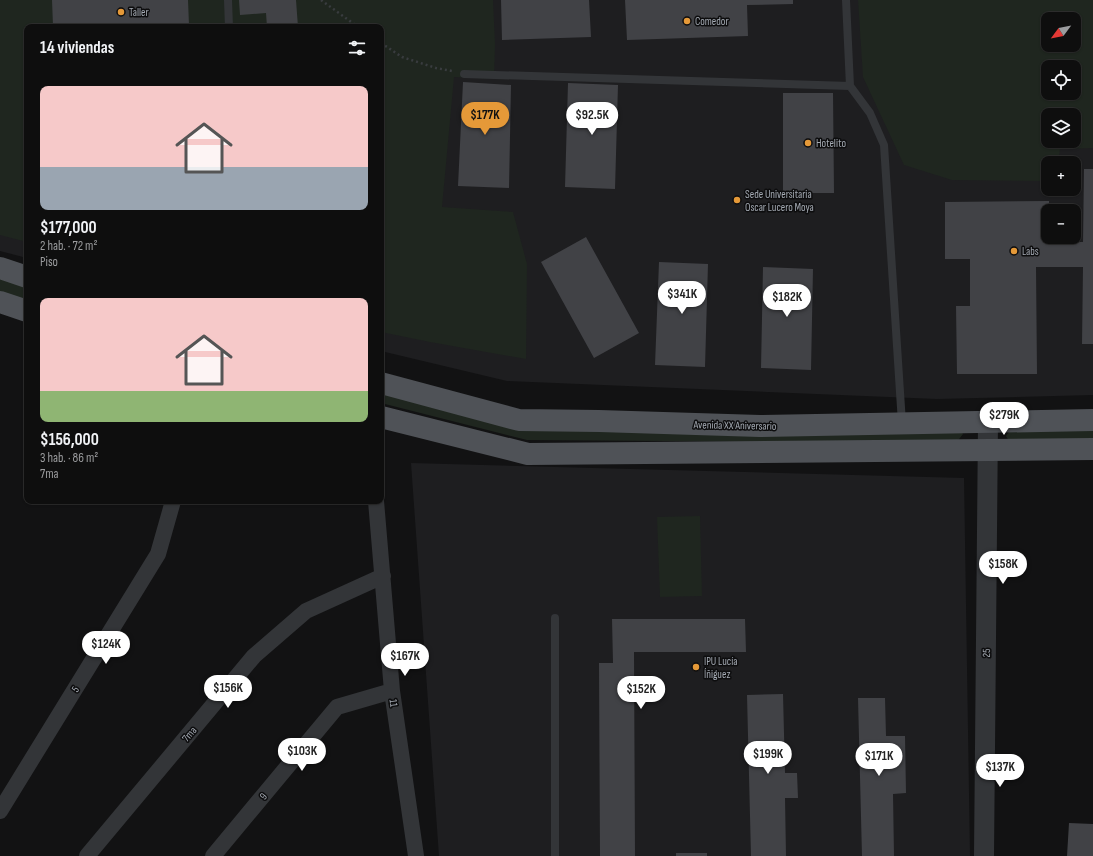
<!DOCTYPE html>
<html lang="es">
<head>
<meta charset="utf-8">
<style>
	body { margin:0; font-family:"Sofia Sans Condensed",sans-serif; background:#1c1c1c; color:#f1f3f6; height:100vh; display:flex; flex-direction:column; font-size:15px; white-space:nowrap }
	* { box-sizing:border-box; margin:0 }
	p { font-size:13px; color:#9b9c9e }
	.icon { flex:none; width:22px; height:22px; fill:none; stroke:currentColor; stroke-width:2; stroke-linecap:round; stroke-linejoin:round }
	.map { position:relative; flex:1; overflow:hidden }
	.details { position:absolute; left:24px; top:24px; width:360px; height:480px; display:flex; flex-direction:column; background:#0e0e0e; border-radius:8px; box-shadow:0 1px 3px #0004,0 0 0 1px #2e2e2e }
	.details>* { flex:none }
	.needle { width:26px; rotate:238deg }
	.tools { position:absolute; left:1041px; top:12px; display:grid; gap:8px }
	.tools a { display:grid; place-items:center; width:40px; height:40px; border-radius:8px; background:#0e0e0e; box-shadow:0 1px 3px #0004,0 0 0 1px #2e2e2e; font-size:20px }
	.price { position:absolute; translate:-50% -34px; padding:0 9px; border-radius:14px; background:#fff; color:#222; font-size:13px; line-height:26px; filter:drop-shadow(0 1px 2px #0008) }
	.price::after { content:''; position:absolute; left:50%; top:24px; width:12px; height:9px; margin-left:-6px; background:inherit; clip-path:polygon(0 0,100% 0,50% 100%) }
	.price.active { background:#e59938; color:#111 }
	ul { padding:0; list-style:none }
	li { display:grid; align-content:center; gap:8px; height:212px; padding:0 16px }
	li span { display:grid; place-items:center; height:124px; border-radius:8px; color:#555 }
	li>.icon { margin-inline-start:auto }
	span .icon { width:72px; height:72px; fill:#fffc; stroke-width:1 }
	li b { font-size:17px }
	h2 { display:flex; justify-content:space-between; align-items:center; height:48px; padding:0 16px; font-size:17px }
	.map>svg:first-child { display:block }
</style>
</head>
<body>
<div class="map">
<svg width="1093" height="856" viewBox="0 0 1093 856">
	<rect width="100%" height="100%" fill="#121213"/>
	<path fill="#1e1e20" fill-rule="evenodd" d="M0 0H1093V395L937 399 507 381 381 351V27H27V258L0 251ZM1048 19H1074V45H1048ZM1048 67H1074V93H1048ZM1048 115H1074V141H1048ZM1048 163H1074V189H1048ZM1048 211H1074V237H1048Z
		M411 463 964 478 970 856H439Z"/>
	<path fill="#1f261f" fill-rule="evenodd" d="M0 0H493L495 44 494 79 454 77 442 207 513 212 527 264 526 359 430 342 381 332V27H27V242L0 235Z
		M858 0H1093V148L1060 149 1058 163H1048V181L952 180 904 165 863 77ZM1048 19H1074V45H1048ZM1048 67H1074V93H1048ZM1048 115H1074V141H1048Z
		M0 277 27 286V302L0 293Z
		M381 390 522 427 958 428 963 434 956 443 527 440 381 403Z
		M1093 427V441L1010 443 1006 436 1011 429Z
		M700 516 702 596 660 597 657 517Z"/>
	<path fill="#414246" d="M52 0H188L189 25 53 26Z
		M239 0H296L298 27H267L266 13 240 15Z
		M501 0H589L591 37 502 40Z
		M625 0H793V4L747 5 748 36 627 40Z
		M463 82 511 85 509 188 458 186Z
		M568 83 618 85 615 189 565 187Z
		M783 93H833L834 193H783Z
		M1084 169H1093V344H1082L1083 267H1036L1037 374H957L956 306H970V259H945V202L1049 201V211H1048V237H1049V242H1083Z
		M586 237 639 333 594 358 541 262Z
		M659 262 708 264 705 367 655 365Z
		M763 267 813 269 811 370 761 368Z
		M612 619H745L746 652H634L635 856H600L599 663H613Z
		M783 694 785 773H797L798 798H785L786 856H751L747 695Z
		M858 698H885L886 736H905L906 793 893 794 894 856H862Z
		M1069 823 1093 824V856H1067Z
		M676 853H707V856H676Z"/>
	<g fill="none" stroke-linecap="round" stroke-linejoin="round">
		<path stroke="#393c3f" stroke-width="2.5" stroke-dasharray="2 3" stroke-linecap="butt" d="M321 0 358 27
			M381 43 402 57 436 68 452 71"/>
		<path stroke="#333538" stroke-width="8" d="M228 0 229 27
			M846 0 850 86
			M464 74 850 86 870 113 884 145 902 423
			M555 618V856"/>
		<path stroke="#333538" stroke-width="16" d="M376 501 392 691 416 856
			M0 811 158 554 173 501
			M87 856 254 656 306 611 383 576
			M213 856 337 707 392 691"/>
		<path stroke="#333538" stroke-width="20" d="M984 856 988 422"/>
		<path stroke="#4f5257" stroke-width="22" d="M0 268 27 277
			M0 302 27 311
			M381 383 519 420 599 421 760 426 1093 420
			M381 417 528 454 1093 449"/>
	</g>
	<g fill="#e59938" stroke="#0d0d0e" stroke-width="1.5">
		<circle cx="121" cy="12" r="4"/>
		<circle cx="687" cy="21" r="4"/>
		<circle cx="808" cy="143" r="4"/>
		<circle cx="737" cy="200" r="4"/>
		<circle cx="1014" cy="251" r="4"/>
		<circle cx="696" cy="667" r="4"/>
	</g>
	<g text-anchor="middle" stroke-width="3" stroke-linejoin="round" paint-order="stroke">
		<g font-size="11" fill="#a4aab3" stroke="#0d0d0e" text-anchor="start">
			<text x="129" y="16">Taller</text>
			<text x="695" y="25">Comedor</text>
			<text x="816" y="147">Hotelito</text>
			<text x="745" y="198">Sede Universitaria<tspan x="745" dy="13">Oscar Lucero Moya</tspan></text>
			<text x="1022" y="255">Labs</text>
			<text x="704" y="665">IPU Lucía<tspan x="704" dy="13">Íñiguez</tspan></text>
		</g>
		<g font-size="11" fill="#a4aab3" stroke="#0d0d0e">
			<text transform="translate(735 425) rotate(1)" y="4">Avenida XX Aniversario</text>
			<text transform="translate(986 653) rotate(-89)" y="4">25</text>
			<text transform="translate(75 689) rotate(-58)" y="4">5</text>
			<text transform="translate(394 703) rotate(82)" y="4">11</text>
			<text transform="translate(189 734) rotate(-50)" y="4">7ma</text>
			<text transform="translate(263 796) rotate(-50)" y="4">9</text>
		</g>
	</g>
</svg>
<div class="tools">
<a><svg class="needle" viewBox="-14 -14 28 28"><path d="M0-13l5 13h-10z" fill="#e53935"/><path d="M0 13l5-13h-10z" fill="#9b9c9e"/></svg></a>
<a><svg class="icon" aria-label="locate" viewBox="0 0 24 24"><circle cx="12" cy="12" r="6"/><path d="M12 2v4M12 18v4M2 12h4M18 12h4"/></svg></a>
<a><svg class="icon" aria-label="layers" viewBox="0 0 24 24"><path d="M12 4l9 5-9 5-9-5zM3 14l9 5 9-5"/></svg></a>
<a>+</a>
<a>−</a>
</div>
<b class="price active" style="left:485px;top:136px">$177K</b>
<b class="price" style="left:592px;top:136px">$92.5K</b>
<b class="price" style="left:682px;top:315px">$341K</b>
<b class="price" style="left:787px;top:318px">$182K</b>
<b class="price" style="left:1004px;top:436px">$279K</b>
<b class="price" style="left:1003px;top:585px">$158K</b>
<b class="price" style="left:106px;top:665px">$124K</b>
<b class="price" style="left:405px;top:677px">$167K</b>
<b class="price" style="left:228px;top:709px">$156K</b>
<b class="price" style="left:641px;top:710px">$152K</b>
<b class="price" style="left:302px;top:772px">$103K</b>
<b class="price" style="left:768px;top:775px">$199K</b>
<b class="price" style="left:879px;top:777px">$171K</b>
<b class="price" style="left:1000px;top:788px">$137K</b>
<section class="details">
<h2>14 viviendas<svg class="icon" aria-label="filters" viewBox="0 0 24 24"><path d="M4 7h16M4 17h16"/><circle cx="9" cy="7" r="2"/><circle cx="15" cy="17" r="2"/></svg></h2>
<ul>
<li><span style="background:linear-gradient(#f6c9c9 65%,#9aa5b1 0)"><svg class="icon" aria-label="home" viewBox="0 0 24 24"><path d="M3 11l9-7 9 7M6 9v11h12V9"/></svg></span><div><b>$177,000</b><p>2 hab. · 72 m²</p><p>Piso</p></div></li>
<li><span style="background:linear-gradient(#f6c9c9 75%,#8fb573 0)"><svg class="icon" aria-label="home" viewBox="0 0 24 24"><path d="M3 11l9-7 9 7M6 9v11h12V9"/></svg></span><div><b>$156,000</b><p>3 hab. · 86 m²</p><p>7ma</p></div></li>
</ul>
</section>
</div>
</body>
</html>
